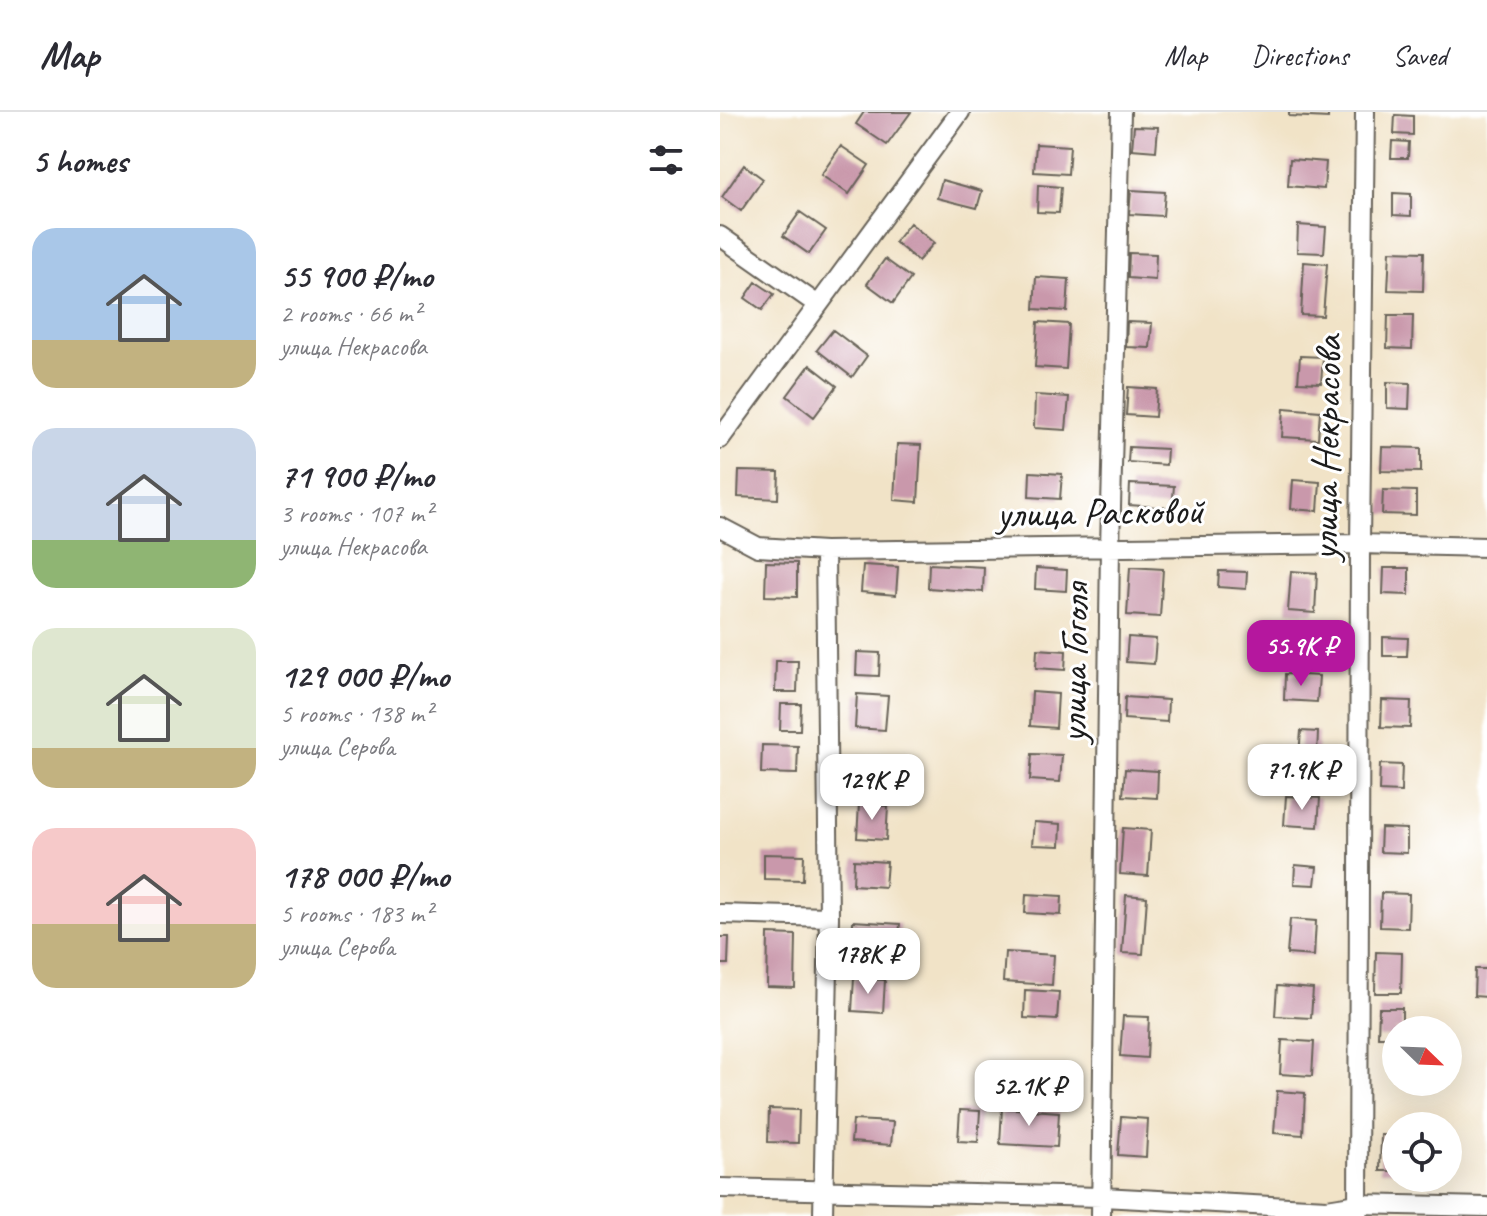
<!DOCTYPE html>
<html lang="en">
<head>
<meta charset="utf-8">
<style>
	body { margin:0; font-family:Caveat,sans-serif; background:#f7f7f7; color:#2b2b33; height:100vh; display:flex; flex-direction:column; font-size:30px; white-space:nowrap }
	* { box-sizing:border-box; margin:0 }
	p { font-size:26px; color:#7c7c81 }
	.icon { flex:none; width:44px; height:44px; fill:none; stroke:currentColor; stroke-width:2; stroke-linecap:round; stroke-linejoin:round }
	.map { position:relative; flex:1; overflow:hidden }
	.panel { display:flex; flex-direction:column; background:#fff; width:720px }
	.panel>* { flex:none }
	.needle { width:52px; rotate:113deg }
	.fabs { position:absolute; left:662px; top:904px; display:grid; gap:16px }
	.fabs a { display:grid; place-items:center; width:80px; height:80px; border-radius:50%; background:#fff; box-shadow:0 8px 32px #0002; font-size:40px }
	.price { position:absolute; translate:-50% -68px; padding:0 18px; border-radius:16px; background:#fff; color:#222; font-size:26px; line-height:52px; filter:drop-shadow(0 2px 4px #0008) }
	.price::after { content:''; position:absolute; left:50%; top:48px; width:24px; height:18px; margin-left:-12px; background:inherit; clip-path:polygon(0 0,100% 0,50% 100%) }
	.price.active { background:#b5179e; color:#fff }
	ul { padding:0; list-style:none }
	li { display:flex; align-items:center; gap:24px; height:200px; padding:0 32px }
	li span { display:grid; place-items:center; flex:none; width:224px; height:160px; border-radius:24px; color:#555 }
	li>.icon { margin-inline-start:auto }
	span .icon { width:96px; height:96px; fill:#fffc; stroke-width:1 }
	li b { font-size:34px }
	h2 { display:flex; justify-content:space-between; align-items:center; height:96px; padding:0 32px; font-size:34px }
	header { display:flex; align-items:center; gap:48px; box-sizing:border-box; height:112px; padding:0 40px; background:#fff; border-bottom:2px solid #e1e1e2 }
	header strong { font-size:38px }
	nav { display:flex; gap:44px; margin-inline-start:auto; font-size:28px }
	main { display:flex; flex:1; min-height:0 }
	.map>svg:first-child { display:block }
</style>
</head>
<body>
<header>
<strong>Map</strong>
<nav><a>Map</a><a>Directions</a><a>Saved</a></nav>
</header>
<main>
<section class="panel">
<h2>5 homes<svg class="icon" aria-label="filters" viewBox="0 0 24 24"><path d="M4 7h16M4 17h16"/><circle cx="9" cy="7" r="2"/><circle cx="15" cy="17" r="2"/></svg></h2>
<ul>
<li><span style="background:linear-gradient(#a9c7e8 70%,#c2b280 0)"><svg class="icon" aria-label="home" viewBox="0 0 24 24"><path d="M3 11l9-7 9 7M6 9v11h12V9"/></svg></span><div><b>55 900 ₽/mo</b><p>2 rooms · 66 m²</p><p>улица Некрасова</p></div></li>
<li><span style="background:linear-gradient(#c9d6e8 70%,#8fb573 0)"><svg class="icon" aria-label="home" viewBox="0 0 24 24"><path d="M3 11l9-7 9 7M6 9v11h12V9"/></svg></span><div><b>71 900 ₽/mo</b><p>3 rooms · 107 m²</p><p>улица Некрасова</p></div></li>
<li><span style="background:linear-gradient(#dfe7d0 75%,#c2b280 0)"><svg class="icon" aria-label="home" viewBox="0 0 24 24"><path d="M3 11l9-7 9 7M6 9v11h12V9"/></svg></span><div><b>129 000 ₽/mo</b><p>5 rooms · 138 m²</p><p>улица Серова</p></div></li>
<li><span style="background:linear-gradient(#f6c9c9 60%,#c2b280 0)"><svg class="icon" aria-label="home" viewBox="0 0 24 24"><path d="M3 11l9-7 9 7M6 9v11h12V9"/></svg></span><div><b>178 000 ₽/mo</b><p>5 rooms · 183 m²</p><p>улица Серова</p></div></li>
</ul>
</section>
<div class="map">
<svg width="767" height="1104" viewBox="0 0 767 1104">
	<rect width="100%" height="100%" fill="#fff"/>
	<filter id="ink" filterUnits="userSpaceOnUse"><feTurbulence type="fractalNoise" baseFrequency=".0125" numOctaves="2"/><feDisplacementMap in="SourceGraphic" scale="16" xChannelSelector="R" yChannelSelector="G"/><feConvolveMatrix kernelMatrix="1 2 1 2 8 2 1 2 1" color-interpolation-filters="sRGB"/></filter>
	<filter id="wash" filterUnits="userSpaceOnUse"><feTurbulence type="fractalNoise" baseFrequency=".006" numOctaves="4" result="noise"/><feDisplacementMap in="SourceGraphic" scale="32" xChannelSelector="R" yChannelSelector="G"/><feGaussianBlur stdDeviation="1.8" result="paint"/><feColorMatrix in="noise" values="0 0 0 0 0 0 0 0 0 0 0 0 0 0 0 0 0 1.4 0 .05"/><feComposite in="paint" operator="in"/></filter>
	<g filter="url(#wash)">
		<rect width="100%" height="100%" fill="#f1e3c7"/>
		<g id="blocks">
			<path fill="#c998ab" d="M144 0H191L167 33 136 12Z
				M569 0H608V6L569 4Z
				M675 3 693 4V23L674 22Z
				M414 14 438 15 436 39 412 37Z
				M672 29 689 30 688 46H671Z
				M316 32 350 34 348 62 314 60Z
				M121 34 149 53 129 82 101 63Z
				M570 47 606 50 604 77 568 74Z
				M24 53 43 67 21 99 2 85Z
				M222 68 262 79 257 96 217 86Z
				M318 73 341 75 339 101 317 100Z
				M411 78 445 80 443 104 409 102Z
				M673 81 691 82V104L673 103Z
				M80 100 106 118 89 142 63 124Z
				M190 111 214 131 198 149 175 130Z
				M578 113 606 115 604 141 577 140Z
				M670 139 704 140 703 179 668 178Z
				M409 141 436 142 435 168 408 166Z
				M165 147 191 166 173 191 147 172Z
				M584 150 607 152 603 204 581 203Z
				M316 165 349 167 347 199 314 197Z
				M36 170 54 182 42 198 25 186Z
				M668 203H693L692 237 667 236Z
				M318 210 349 212 346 257 315 255Z
				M407 210 432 211 430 236 406 235Z
				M113 218 147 244 132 265 97 238Z
				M580 244 603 245 601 271 578 270Z
				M90 253 117 274 94 305 67 284Z
				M667 270 690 271 689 297 667 296Z
				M408 275 437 277 435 305 406 303Z
				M315 283 349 285 346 318 314 316Z
				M564 296 600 299 598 327 562 325Z
				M177 332 201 333 198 390 174 388Z
				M409 335 447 337 446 353 408 350Z
				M662 335 701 336V360L661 359Z
				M19 359 59 360 58 387 18 385Z
				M310 360 342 362 340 387 309 385Z
				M573 368 600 370 598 399 571 397Z
				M410 372 454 374 452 396 409 393Z
				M663 378 696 379V403L662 402Z
				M46 450 77 451V485L45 484Z
				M209 452 264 455 263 480 208 476Z
				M143 453 178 455 176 483 141 480Z
				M410 455 443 457 440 505 407 503Z
				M316 456 347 458 346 479 315 477Z
				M664 456H689V483L663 482Z
				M499 459 527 460 526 477 498 475Z
				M571 459 597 461 595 501 568 499Z
				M408 525 436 527 434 552 406 550Z
				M663 525 688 526 687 544H663Z
				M317 537 346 539 345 558 316 556Z
				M137 540 160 541 159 564 136 563Z
				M56 549H78L77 580H55Z
				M565 562 599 564 597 590 564 588Z
				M312 580 338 582 336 616 310 614Z
				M137 582 168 584 165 618 135 616Z
				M405 585 448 588 447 610 404 607Z
				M662 588 691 589 690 616 661 615Z
				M61 592H81L80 618H60Z
				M581 619 598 620 597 644 579 643Z
				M42 633 78 634 77 662 41 661Z
				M312 642 342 643 340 670 310 668Z
				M139 650 163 652 161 672 138 670Z
				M660 652 682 653 681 680 659 679Z
				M405 657 438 659 437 686 403 684Z
				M566 684 600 686 598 715 564 713Z
				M139 692 168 694 166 728 137 726Z
				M314 710 341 712 340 734 312 733Z
				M403 716 431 718 428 764 400 762Z
				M661 716 687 717V741L660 740Z
				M44 742 84 743 83 768 44 767Z
				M134 748 167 750 165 775 133 773Z
				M575 753 597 755 595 773 574 772Z
				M661 781 689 782 688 816 660 815Z
				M306 782 342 784 341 803 305 801Z
				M406 783 427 785 423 842 402 841Z
				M570 807 596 809 594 844 567 842Z
				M133 809 180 812 178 839 132 836Z
				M48 822 76 823 75 876 47 875Z
				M0 825H9L8 852H0Z
				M285 840 334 843 332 873 283 870Z
				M656 840 682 841 681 881H655Z
				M755 857H767V885L754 884Z
				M134 866 165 868 163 901 132 899Z
				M557 874 593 877 591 906 555 904Z
				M305 878 339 880 337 908 304 906Z
				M659 896H682V918H676V925H658Z
				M403 904 429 905 427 946 400 944Z
				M562 928 594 930 592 964 560 962Z
				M557 979 585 981 583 1023 554 1021Z
				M282 996 339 1000 337 1035 280 1032Z
				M49 997 79 998 78 1031 48 1030Z
				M240 998 260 999 258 1030 238 1029Z
				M401 1005 428 1007 426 1045 398 1043Z
				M133 1008 173 1010 171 1033 131 1030Z
				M661 1023 676 1024V1059H660Z"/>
		</g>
	</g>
	<g filter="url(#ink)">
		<use href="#blocks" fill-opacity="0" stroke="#676258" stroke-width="2"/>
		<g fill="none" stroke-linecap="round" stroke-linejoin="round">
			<g stroke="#676258" stroke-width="22">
				<path id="minor" d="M0 124 98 193
					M0 327 240 0
					M0 415 38 435 105 439 640 432 767 435
					M0 802 109 805
					M0 1076 382 1085 607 1097 638 1092 767 1095
					M103 1104 109 805 105 439
					M381 1104 390 435 401 0
					M638 1104 640 432 645 0"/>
			</g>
			<use href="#minor" stroke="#fff" stroke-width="18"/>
		</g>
	</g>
	<g text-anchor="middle" stroke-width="6" stroke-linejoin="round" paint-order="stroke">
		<g font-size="40" fill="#1c1c1c" stroke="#fff">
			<text transform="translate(605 336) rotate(-89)" y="14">улица Некрасова</text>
			<text transform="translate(380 399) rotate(-1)" y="14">улица Расковой</text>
			<text transform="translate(353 551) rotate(-89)" y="14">улица Гоголя</text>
		</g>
	</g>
</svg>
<div class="fabs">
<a><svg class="needle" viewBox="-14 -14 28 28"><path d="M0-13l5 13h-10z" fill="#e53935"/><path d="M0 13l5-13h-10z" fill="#7c7c81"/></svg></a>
<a><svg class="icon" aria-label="locate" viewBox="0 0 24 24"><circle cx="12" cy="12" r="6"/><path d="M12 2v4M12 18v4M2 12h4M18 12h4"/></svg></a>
</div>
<b class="price active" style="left:581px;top:576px">55.9K ₽</b>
<b class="price" style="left:582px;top:700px">71.9K ₽</b>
<b class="price" style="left:152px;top:710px">129K ₽</b>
<b class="price" style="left:148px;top:884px">178K ₽</b>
<b class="price" style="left:309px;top:1016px">52.1K ₽</b>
</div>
</main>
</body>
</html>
